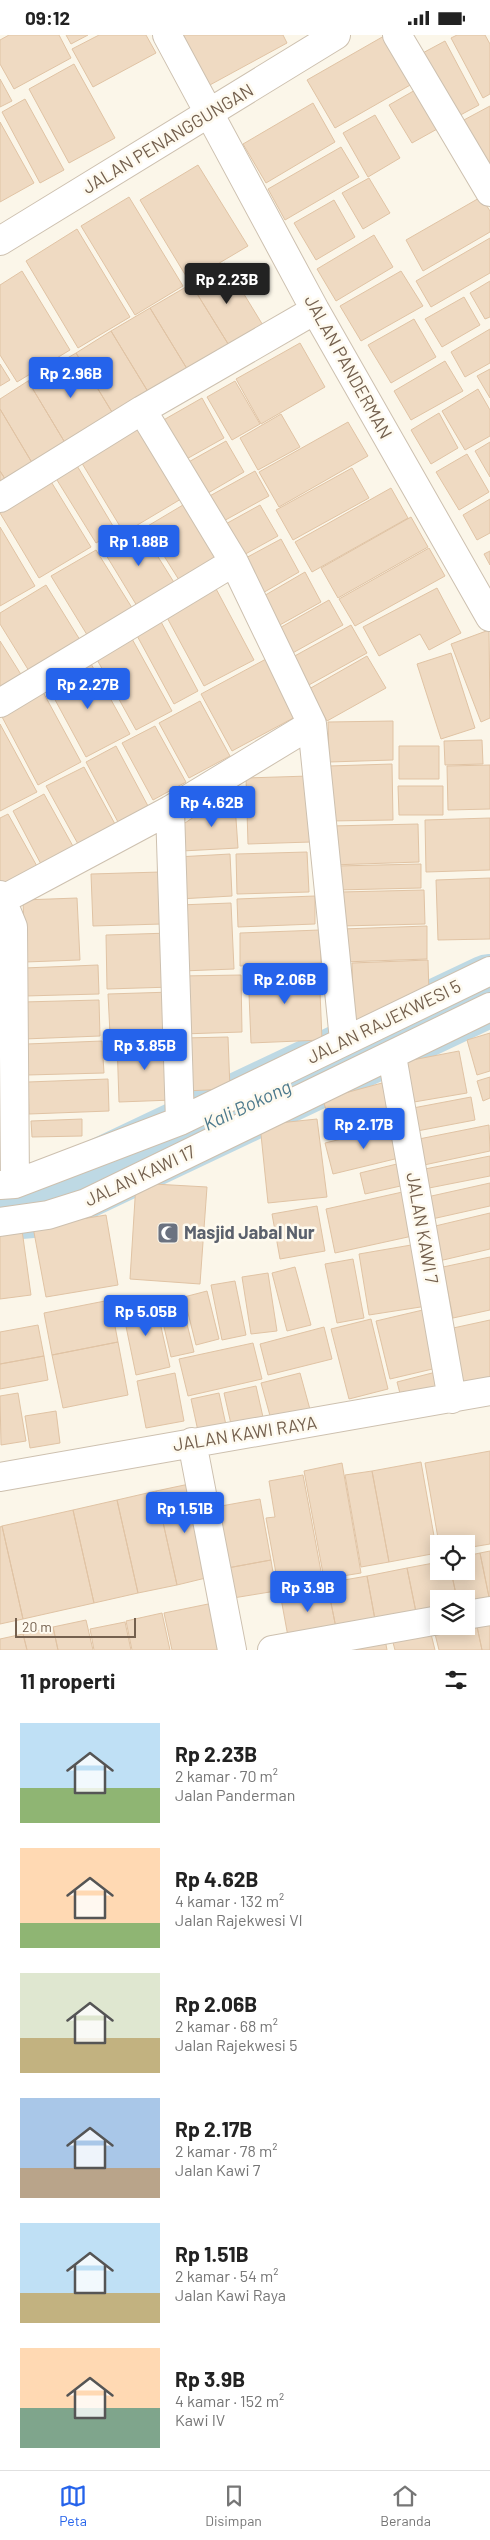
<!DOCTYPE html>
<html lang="id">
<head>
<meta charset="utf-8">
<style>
	body { margin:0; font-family:Barlow,sans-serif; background:#f2f2f2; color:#222; height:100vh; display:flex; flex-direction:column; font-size:19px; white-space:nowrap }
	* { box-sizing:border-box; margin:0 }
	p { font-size:16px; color:#767676 }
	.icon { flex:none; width:28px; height:28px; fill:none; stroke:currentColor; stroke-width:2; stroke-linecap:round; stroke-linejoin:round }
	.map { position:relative; height:1615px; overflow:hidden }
	.sheet { display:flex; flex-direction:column; background:#fff; flex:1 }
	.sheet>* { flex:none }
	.fabs { position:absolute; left:430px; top:1500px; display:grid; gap:10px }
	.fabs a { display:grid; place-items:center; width:45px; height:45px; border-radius:0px; background:#fff; box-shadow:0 2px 12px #0003; font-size:25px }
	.scale { position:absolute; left:15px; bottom:12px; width:121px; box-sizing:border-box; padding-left:5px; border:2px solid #74604e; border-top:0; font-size:14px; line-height:18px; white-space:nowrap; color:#74604e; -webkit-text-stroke:4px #fefaef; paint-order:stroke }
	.price { position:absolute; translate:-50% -42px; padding:0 11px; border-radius:5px; background:#2563eb; color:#fff; font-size:16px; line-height:32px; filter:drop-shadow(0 1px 2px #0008) }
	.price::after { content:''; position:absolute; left:50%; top:30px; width:15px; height:11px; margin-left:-8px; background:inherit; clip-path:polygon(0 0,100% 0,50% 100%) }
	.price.on { background:#222; color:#fff }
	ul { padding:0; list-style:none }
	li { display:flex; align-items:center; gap:15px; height:125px; padding:0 20px }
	li span { display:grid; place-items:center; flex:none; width:140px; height:100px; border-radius:0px; color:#555 }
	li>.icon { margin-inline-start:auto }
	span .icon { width:60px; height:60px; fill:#fffc; stroke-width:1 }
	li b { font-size:21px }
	h2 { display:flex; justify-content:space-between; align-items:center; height:60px; padding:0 20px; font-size:21px }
	.status { display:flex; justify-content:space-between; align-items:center; height:35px; padding:0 25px; background:#fff; direction:ltr }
	.status svg { height:14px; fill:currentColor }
	.dock { display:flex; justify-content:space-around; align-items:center; height:70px; border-top:1px solid #e0e0e0; background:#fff; font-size:14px; color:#767676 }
	.dock a { display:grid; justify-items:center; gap:2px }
	.dock .on { color:#2563eb }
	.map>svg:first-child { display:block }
</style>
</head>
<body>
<div class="status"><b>09:12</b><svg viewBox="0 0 49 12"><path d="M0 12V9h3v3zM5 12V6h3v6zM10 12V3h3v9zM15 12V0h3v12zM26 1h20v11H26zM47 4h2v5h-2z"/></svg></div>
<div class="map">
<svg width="490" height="1615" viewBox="0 0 490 1615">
	<rect width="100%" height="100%" fill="#fbf6e9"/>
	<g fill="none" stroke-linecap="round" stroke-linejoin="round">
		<path stroke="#bed9e4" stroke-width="72" d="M0 1170 45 1166 490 955"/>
	</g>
	<path fill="#efdac2" stroke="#e0c3a4" d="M9 0H59L71 23 14 54 0 29V5Z
		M66 0H88L71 9Z
		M99 0H146L156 18 93 52 72 14Z
		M179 0H283L287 8 208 51Z
		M457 0H485L490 9V59L483 63 451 3Z
		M384 1 412 49 335 93 307 45Z
		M445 6 479 70 453 84 419 20Z
		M74 29 115 103 69 128 29 54Z
		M0 44 12 66 0 72Z
		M417 54 439 93 412 108 389 70Z
		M25 64 64 135 40 148 2 77Z
		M313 68 335 107 266 148 243 109Z
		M490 71V139L462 86Z
		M375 80 400 123 368 142 343 98Z
		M0 87 34 148 0 167Z
		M341 112 359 142 285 185 268 154Z
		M198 130 248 211 189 246 140 165Z
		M369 143 390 178 363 194 342 158Z
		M129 162 183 251 135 280 81 191Z
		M481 162 490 176V197L423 236 406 205Z
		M334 165 355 202 316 225 294 188Z
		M77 194 130 282 78 313 26 226Z
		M374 200 393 232 336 266 317 234Z
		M490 203V238L431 272 416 246Z
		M225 228 264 292 230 312 191 249Z
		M22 236 70 315 17 347 0 320V250Z
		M401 236 423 271 361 306 340 271Z
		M490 246V282L485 284 470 258Z
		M191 249 230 312 189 337 150 273Z
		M464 262 480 290 442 312 425 284Z
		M150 273 189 337 150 360 111 296Z
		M414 284 436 322 391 348 368 310Z
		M490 294V328L465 342 451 317Z
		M111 296 150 360 115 382 76 318Z
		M300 308 325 352 261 389 236 344Z
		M76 318 115 382 67 411 28 346Z
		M445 326 463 356 411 385 394 356Z
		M0 329 10 345 0 351Z
		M490 334V363L477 341Z
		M28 346 67 411 34 431 0 374V364Z
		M235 346 260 389 232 405 207 362Z
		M478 354 490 375V401L465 415 442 376Z
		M202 363 224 403 183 426 160 387Z
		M0 374 34 431 7 447 0 436Z
		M439 378 458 413 431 429 411 395Z
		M281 379 300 412 258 435 240 403Z
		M348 387 368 421 279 472 259 437Z
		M137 391 181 464 124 498 80 425Z
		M226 406 244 437 203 461 185 429Z
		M490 407V442L475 416Z
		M467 419 489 457 459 475 436 437Z
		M73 424 116 496 96 508 52 437Z
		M352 433 369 463 293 505 276 475Z
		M0 436 7 447 0 450Z
		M255 436 269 461 220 488 206 463Z
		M47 440 91 512 39 543 0 478V468Z
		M391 453 408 483 312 537 295 507Z
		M490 464V498L477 505 463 480Z
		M188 467 221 520 179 545 146 492Z
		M260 470 278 501 240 522 222 491Z
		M411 482 428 512 338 563 321 533Z
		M0 492 35 551 0 571Z
		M140 493 175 549 137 571 103 515Z
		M281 504 299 537 261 559 242 525Z
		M429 513 445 541 355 591 339 564Z
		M96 515 134 576 89 603 51 541Z
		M490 516V530L484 519Z
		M305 537 321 567 278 591 262 562Z
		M46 550 80 605 29 636 0 589V578Z
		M214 550 254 625 204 651 164 577Z
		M437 553 461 598 429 615 420 599 379 621 363 592Z
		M329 565 343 590 289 620 276 595Z
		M159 583 198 656 174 669 135 597Z
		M351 590 367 618 307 651 291 623Z
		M489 595 490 683 481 687 451 609Z
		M131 602 172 676 136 695 95 621Z
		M0 606 22 641 0 655Z
		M451 618 475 693 441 704 417 629Z
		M367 621 386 653 327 686 309 654Z
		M266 624 297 681 232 716 201 659Z
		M90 627 130 699 86 722 47 650Z
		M43 657 81 727 38 750 1 680Z
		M200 666 230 721 189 743 159 688Z
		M393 686V725L329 727 328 687Z
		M0 689 37 757 0 776Z
		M155 691 186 747 153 765 122 708Z
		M482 705 483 729 445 730 444 706Z
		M116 711 148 771 118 787 86 727Z
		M399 711H439V744H399Z
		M392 729 393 785 330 786 329 731Z
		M490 730V774L448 775 447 731Z
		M84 732 115 789 78 809 46 751Z
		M309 741 311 807 248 809 246 743Z
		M398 751H443V780H399Z
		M234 755 238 813 182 816 179 792Z
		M44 759 74 813 42 831 13 776Z
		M8 779 38 833 4 852 0 845V783Z
		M490 783V835L426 837 425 785Z
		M418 789 419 827 331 830 330 791Z
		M307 817 309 857 237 859 236 819Z
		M230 819 232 861 179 864 177 822Z
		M421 829V853L337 855V831Z
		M161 837 162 889 93 891 91 839Z
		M490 843V904L438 905 436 845Z
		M424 855 425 889 341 891V857Z
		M315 861V889L238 892 237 864Z
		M77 863 80 925 25 927 23 865Z
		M231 868 234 934 182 936 179 870Z
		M427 891V924L343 927 342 894Z
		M320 895 321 928 240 931V898Z
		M170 898 172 952 107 954 106 900Z
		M428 925 429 959 354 988 352 928Z
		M98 930 99 959 25 961 24 933Z
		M319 932 322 1005 251 1008 248 934Z
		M241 940 242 997 182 999 181 941Z
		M172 957 173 997 110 999 108 959Z
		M99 965 100 1001 24 1004 23 967Z
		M490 998V1036L477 1040 467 1005Z
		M228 1002 230 1054 184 1056V1003Z
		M171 1005 173 1065 119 1067 117 1007Z
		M102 1006 104 1038 27 1040V1009Z
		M459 1016 467 1058 414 1067 407 1026Z
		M490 1042V1063L483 1066 477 1046Z
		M108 1044 109 1076 29 1079 28 1047Z
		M382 1048 392 1086 333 1101 323 1064Z
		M471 1062 475 1085 417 1096 413 1073Z
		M82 1084V1101L32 1102 31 1086Z
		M317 1084 327 1162 268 1168 260 1090Z
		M489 1090 490 1116 424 1130 419 1104Z
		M395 1091 403 1122 333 1139 325 1108Z
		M0 1096H5L6 1128H0Z
		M490 1121V1141L424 1154 420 1135Z
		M401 1128 405 1150 365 1159 360 1138Z
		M136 1148 207 1152 200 1249 130 1244Z
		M490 1148V1171L432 1184 427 1162Z
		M407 1156 417 1200 335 1218 326 1174Z
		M317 1171 325 1216 280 1224 272 1179Z
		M490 1178V1214L439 1226 431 1192Z
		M106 1180 118 1250 46 1262 33 1192Z
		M22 1195 31 1260 0 1264V1198Z
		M417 1209 427 1271 369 1280 359 1219Z
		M490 1222V1275L453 1283 443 1232Z
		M353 1224 364 1283 337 1288 325 1229Z
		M295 1232 311 1290 287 1296 272 1238Z
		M268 1238 277 1296 251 1299 242 1242Z
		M235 1246 246 1300 222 1305 211 1250Z
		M207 1256 219 1304 196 1310 184 1262Z
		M180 1261 194 1317 171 1322 158 1266Z
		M110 1265 118 1307 52 1320 44 1278Z
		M155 1265 170 1332 136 1340 122 1272Z
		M427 1274 441 1332 390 1344 376 1286Z
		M371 1284 388 1354 349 1364 331 1294Z
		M490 1285V1350L458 1357 444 1295Z
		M38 1290 44 1321 0 1329V1297Z
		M324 1292 332 1324 268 1340 260 1309Z
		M118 1307 128 1360 63 1373 52 1320Z
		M253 1308 262 1344 188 1361 179 1324Z
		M44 1321 48 1345 0 1354V1329Z
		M436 1337 441 1356 402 1366 397 1347Z
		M175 1338 184 1386 146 1393 137 1346Z
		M300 1338 311 1378 272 1388 261 1348Z
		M256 1351 265 1391 233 1398 224 1358Z
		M18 1358 26 1406 1 1410 0 1361Z
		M219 1358 226 1390 198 1396 191 1364Z
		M56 1376 60 1408 30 1413 25 1381Z
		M490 1416V1509L466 1513V1509H439L425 1428Z
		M421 1427 437 1518 389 1527 372 1436Z
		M342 1428 361 1538 324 1544 304 1436Z
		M372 1436 389 1527 361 1532 345 1440Z
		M303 1440 323 1547 279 1555 266 1483 275 1482 269 1446Z
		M194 1448 214 1541 177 1550 156 1456Z
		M156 1456 177 1550 138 1558 117 1465Z
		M260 1464 271 1525 222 1534 210 1473Z
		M117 1465 138 1558 94 1568 73 1475Z
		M73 1475 94 1568 23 1584 2 1491Z
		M2 1491 23 1584 0 1589V1492Z
		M490 1516V1567L480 1518Z
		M480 1518 490 1567 466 1572V1564H457L451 1536H466V1521Z
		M271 1525 276 1556 227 1564 222 1534Z
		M439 1527V1536H451L457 1564H439V1578L417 1582 407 1533Z
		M407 1533 417 1582 376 1590 367 1541Z
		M367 1541 376 1590 337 1598 327 1548Z
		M327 1548 337 1598 289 1607 280 1558Z
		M218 1567 228 1612 216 1615H172L164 1578Z
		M162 1578 170 1615H132L126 1586Z
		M490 1579V1615H482L475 1582Z
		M475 1582 482 1615H439L433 1591H466Z
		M86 1585 93 1615H58L53 1592Z
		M125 1587 131 1615H94L90 1594Z
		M429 1591 435 1615H395L391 1600Z
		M53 1592 58 1615H27L23 1599Z
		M23 1599 27 1615H0V1604Z
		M384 1599 387 1615H345Z"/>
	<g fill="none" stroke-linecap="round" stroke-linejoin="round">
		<g stroke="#cdc0af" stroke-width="30">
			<path id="minor" d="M167 0 315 275 490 582
				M397 0 490 157
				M0 206 336 0
				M142 375 234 527 312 689 344 1005
				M0 463 142 375 315 275
				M0 668 234 527
				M170 775 180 1086
				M0 860 13 892 15 1149
				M0 866 170 775 312 689
				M392 1021 452 1364
				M0 1150 15 1149 180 1086 490 936
				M0 1187 48 1180 86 1168 490 972
				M192 1407 232 1615
				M0 1442 490 1356
				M466 1580 490 1576
				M272 1615 439 1585"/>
		</g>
		<use href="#minor" stroke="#fff" stroke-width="28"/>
	</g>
	<defs>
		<g id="mosque-square" transform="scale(1.125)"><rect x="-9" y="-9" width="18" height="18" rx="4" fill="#6b7280" stroke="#fefaef"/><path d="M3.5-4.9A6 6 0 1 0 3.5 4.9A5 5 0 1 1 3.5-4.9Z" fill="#fff"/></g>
	</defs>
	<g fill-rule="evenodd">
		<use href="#mosque-square" x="168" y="1198"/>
	</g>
	<g text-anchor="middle" stroke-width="5" stroke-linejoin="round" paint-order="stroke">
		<g font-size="18" fill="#74604e" stroke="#fefaef">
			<text transform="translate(168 104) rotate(-31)" y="6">JALAN PENANGGUNGAN</text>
			<text transform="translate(348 332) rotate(61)" y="6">JALAN PANDERMAN</text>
			<text transform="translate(384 987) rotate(-26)" y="6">JALAN RAJEKWESI 5</text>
			<text transform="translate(140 1141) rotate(-25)" y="6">JALAN KAWI 17</text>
			<text transform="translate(422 1193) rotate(80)" y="6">JALAN KAWI 7</text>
			<text transform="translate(245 1399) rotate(-9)" y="6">JALAN KAWI RAYA</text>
		</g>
		<g font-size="18" font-weight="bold" fill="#5b616d" stroke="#fefaef" text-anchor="start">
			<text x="184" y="1204">Masjid Jabal Nur</text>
		</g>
		<g font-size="19" font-style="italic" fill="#4c798c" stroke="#fefaef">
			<text transform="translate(247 1070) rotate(-25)" y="7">Kali Bokong</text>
		</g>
	</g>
</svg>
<div class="fabs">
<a><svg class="icon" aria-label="locate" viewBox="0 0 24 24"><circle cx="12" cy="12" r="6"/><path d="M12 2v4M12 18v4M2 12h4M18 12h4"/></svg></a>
<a><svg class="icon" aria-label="layers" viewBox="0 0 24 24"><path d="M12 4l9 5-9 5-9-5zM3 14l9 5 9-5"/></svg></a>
</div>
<div class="scale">20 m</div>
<b class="price on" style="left:227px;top:270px">Rp 2.23B</b>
<b class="price" style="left:71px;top:364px">Rp 2.96B</b>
<b class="price" style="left:139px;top:532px">Rp 1.88B</b>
<b class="price" style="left:88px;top:675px">Rp 2.27B</b>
<b class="price" style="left:212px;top:793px">Rp 4.62B</b>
<b class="price" style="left:285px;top:970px">Rp 2.06B</b>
<b class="price" style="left:145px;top:1036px">Rp 3.85B</b>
<b class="price" style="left:364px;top:1115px">Rp 2.17B</b>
<b class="price" style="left:146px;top:1302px">Rp 5.05B</b>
<b class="price" style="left:185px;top:1499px">Rp 1.51B</b>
<b class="price" style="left:308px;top:1578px">Rp 3.9B</b>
</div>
<section class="sheet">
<h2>11 properti<svg class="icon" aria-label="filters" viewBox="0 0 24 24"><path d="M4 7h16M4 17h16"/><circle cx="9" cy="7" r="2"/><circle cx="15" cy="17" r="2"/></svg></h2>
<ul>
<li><span style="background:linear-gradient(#bfe0f5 65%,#8fb573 0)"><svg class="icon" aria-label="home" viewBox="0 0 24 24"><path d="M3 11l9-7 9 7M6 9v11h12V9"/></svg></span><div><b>Rp 2.23B</b><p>2 kamar · 70 m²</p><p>Jalan Panderman</p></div></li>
<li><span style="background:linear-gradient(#ffd9b3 75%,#8fb573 0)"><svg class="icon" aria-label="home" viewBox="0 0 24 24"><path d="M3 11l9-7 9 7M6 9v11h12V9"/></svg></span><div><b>Rp 4.62B</b><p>4 kamar · 132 m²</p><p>Jalan Rajekwesi VI</p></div></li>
<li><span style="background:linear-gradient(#dfe7d0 65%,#c2b280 0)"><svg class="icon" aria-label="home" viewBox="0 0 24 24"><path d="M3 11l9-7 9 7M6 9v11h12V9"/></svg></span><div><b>Rp 2.06B</b><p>2 kamar · 68 m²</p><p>Jalan Rajekwesi 5</p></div></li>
<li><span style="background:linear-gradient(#a9c7e8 70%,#b9a48a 0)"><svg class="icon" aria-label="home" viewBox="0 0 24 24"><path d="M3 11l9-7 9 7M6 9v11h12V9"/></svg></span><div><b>Rp 2.17B</b><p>2 kamar · 78 m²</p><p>Jalan Kawi 7</p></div></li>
<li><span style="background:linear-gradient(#bfe0f5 70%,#c2b280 0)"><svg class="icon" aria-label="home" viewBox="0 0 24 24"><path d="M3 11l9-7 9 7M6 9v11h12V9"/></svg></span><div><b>Rp 1.51B</b><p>2 kamar · 54 m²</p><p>Jalan Kawi Raya</p></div></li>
<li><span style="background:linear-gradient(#ffd9b3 60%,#7fa58c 0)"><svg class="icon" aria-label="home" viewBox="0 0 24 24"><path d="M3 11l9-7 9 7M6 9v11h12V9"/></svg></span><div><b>Rp 3.9B</b><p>4 kamar · 152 m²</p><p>Kawi IV</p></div></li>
</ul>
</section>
<nav class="dock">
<a class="on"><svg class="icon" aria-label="map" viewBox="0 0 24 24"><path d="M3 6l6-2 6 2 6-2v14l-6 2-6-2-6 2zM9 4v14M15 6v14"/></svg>Peta</a>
<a><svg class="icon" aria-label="saved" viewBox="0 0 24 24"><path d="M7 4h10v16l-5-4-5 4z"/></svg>Disimpan</a>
<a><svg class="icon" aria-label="home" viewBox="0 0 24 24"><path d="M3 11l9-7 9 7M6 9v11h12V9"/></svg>Beranda</a>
</nav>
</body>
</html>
